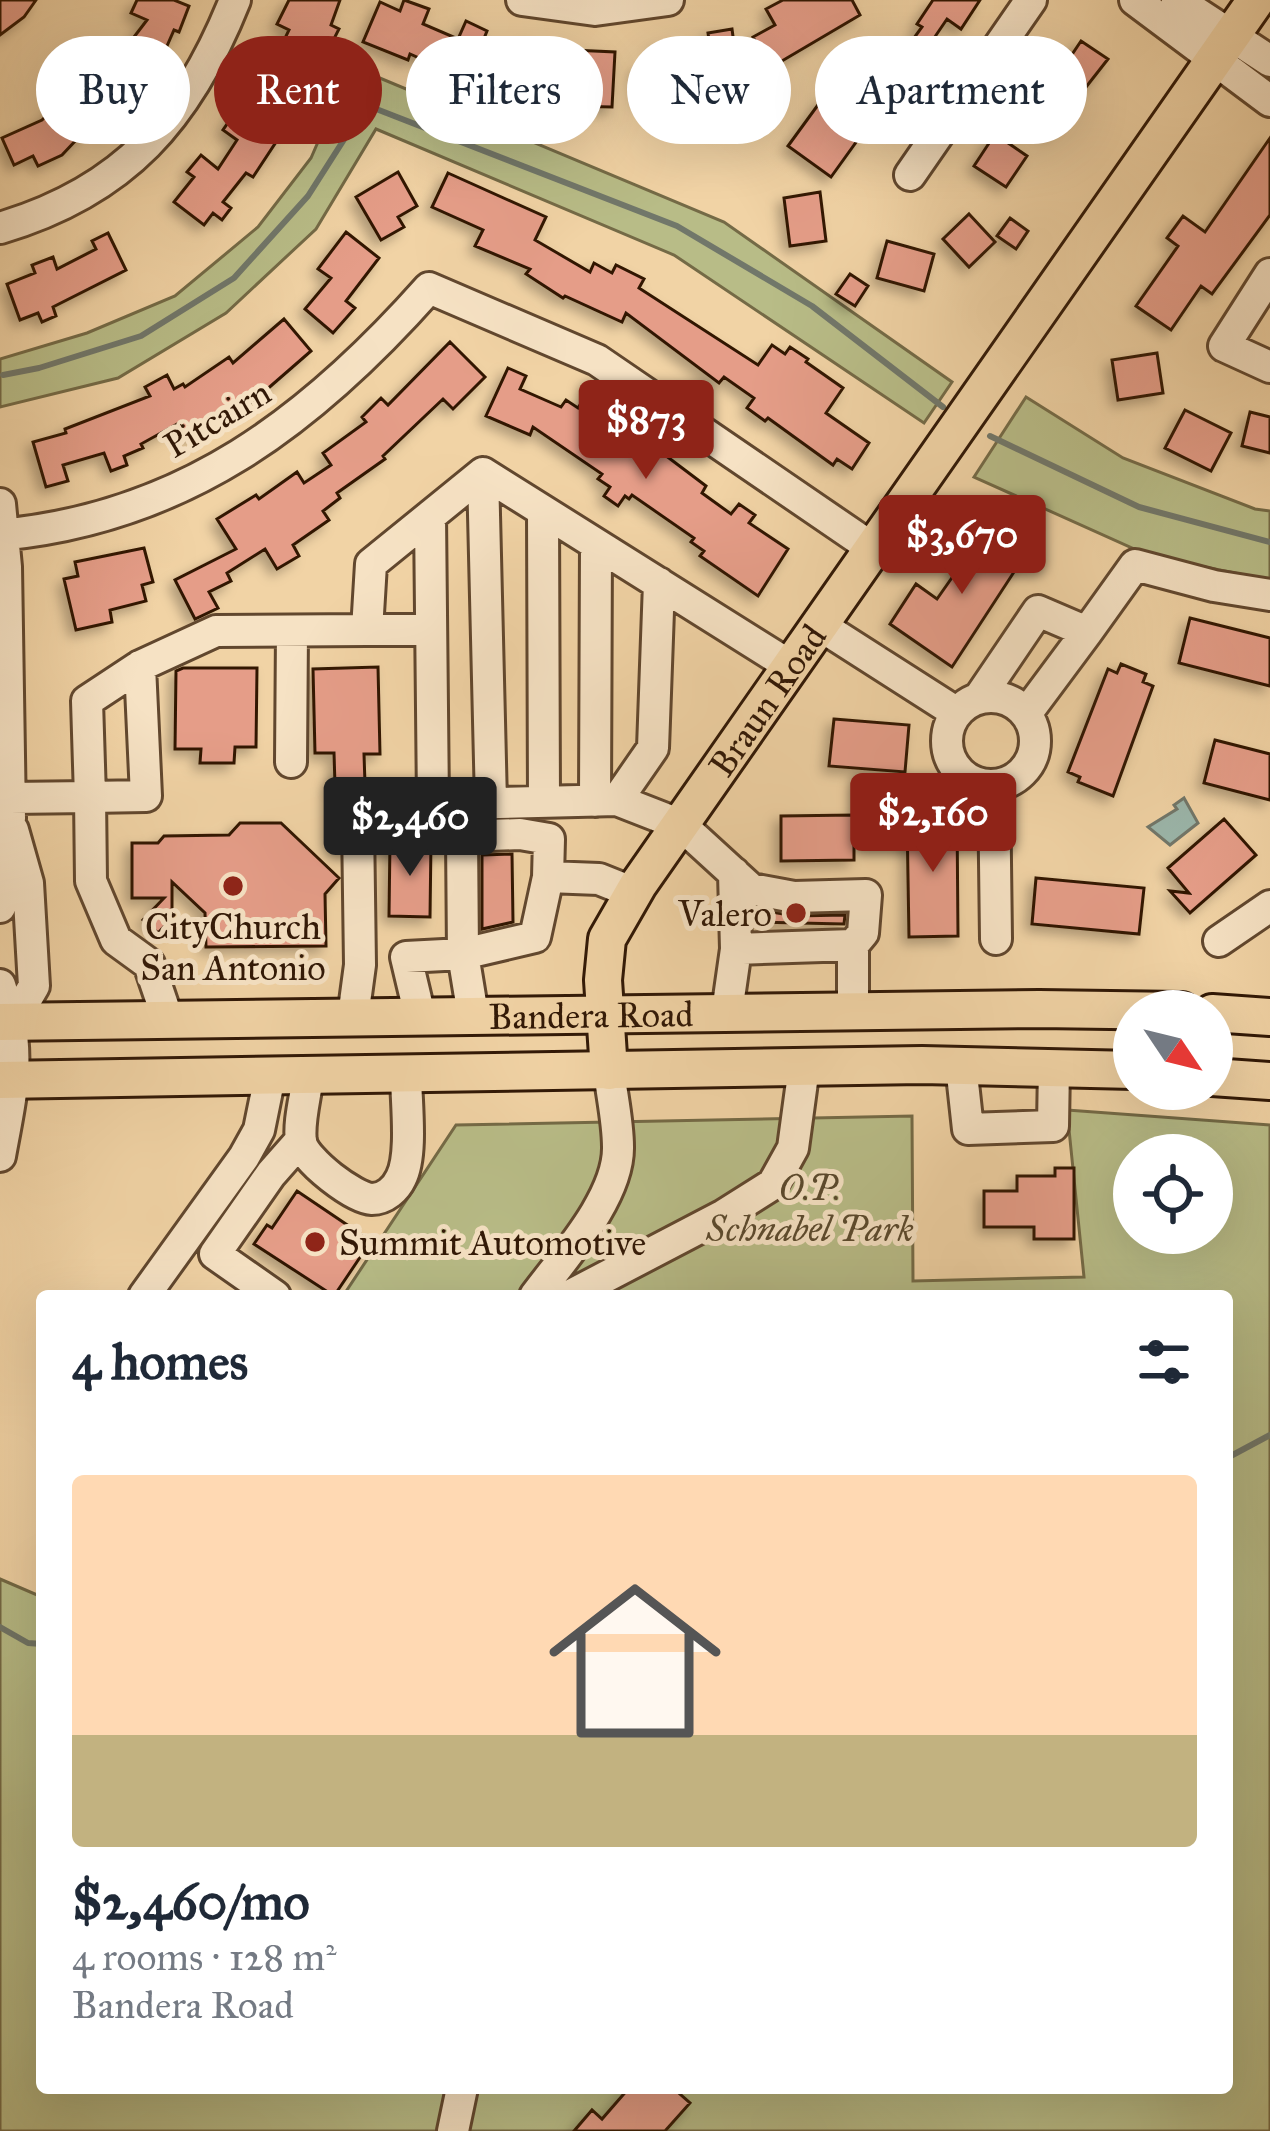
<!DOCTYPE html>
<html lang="en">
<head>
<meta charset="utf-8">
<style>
	body { margin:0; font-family:"IM FELL Great Primer",serif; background:#f2f2f3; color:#1f2937; height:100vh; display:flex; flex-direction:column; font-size:45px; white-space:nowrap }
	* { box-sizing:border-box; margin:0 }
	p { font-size:39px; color:#747a83 }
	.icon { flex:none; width:66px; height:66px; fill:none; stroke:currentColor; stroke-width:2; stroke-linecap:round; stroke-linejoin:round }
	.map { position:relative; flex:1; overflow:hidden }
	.side { position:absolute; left:36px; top:1290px; width:1197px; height:804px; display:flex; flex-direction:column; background:#fff; border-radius:12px; box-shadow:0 12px 48px #0002 }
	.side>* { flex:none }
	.banner { position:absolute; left:36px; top:36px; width:1200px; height:108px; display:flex; gap:24px }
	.needle { width:78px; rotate:125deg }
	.fabs { position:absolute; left:1113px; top:990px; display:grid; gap:24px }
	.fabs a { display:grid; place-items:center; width:120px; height:120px; border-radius:50%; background:#fff; box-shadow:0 12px 48px #0002; font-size:60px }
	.price { position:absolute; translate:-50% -102px; padding:0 27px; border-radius:12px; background:#8f2418; color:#fff; font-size:39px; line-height:78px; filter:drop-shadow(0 3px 6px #0008) }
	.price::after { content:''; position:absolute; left:50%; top:72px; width:36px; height:27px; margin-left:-18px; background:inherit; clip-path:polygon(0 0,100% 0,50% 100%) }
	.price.active { background:#222; color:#fff }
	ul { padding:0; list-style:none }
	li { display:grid; align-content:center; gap:24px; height:636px; padding:0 36px }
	li span { display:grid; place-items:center; height:372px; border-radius:12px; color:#555 }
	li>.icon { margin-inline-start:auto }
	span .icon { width:216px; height:216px; fill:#fffc; stroke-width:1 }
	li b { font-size:51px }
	h2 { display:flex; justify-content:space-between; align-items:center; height:144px; padding:0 36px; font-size:51px }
	.tag { padding:0 42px; border-radius:54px; background:#fff; box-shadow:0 12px 48px #0002; font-size:42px; line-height:108px }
	.tag.active { background:#8f2418; color:#fff }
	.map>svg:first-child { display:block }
</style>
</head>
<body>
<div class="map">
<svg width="1270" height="2131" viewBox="0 0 1270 2131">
	<defs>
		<filter id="shadow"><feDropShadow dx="-6" dy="6" stdDeviation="6" flood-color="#0004"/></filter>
	</defs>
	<rect width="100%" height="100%" fill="#f1d3a5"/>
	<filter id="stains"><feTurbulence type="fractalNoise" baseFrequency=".00167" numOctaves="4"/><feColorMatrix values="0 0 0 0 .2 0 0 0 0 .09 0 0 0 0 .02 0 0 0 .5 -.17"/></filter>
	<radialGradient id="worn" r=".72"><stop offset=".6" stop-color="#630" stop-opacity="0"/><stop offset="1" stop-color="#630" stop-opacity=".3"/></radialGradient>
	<path fill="#b8bc87" stroke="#746a46" stroke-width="3" fill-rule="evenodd" d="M351 66 724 222 952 382 924 423 674 255 376 129 316 229 226 313 118 378 0 407V359L87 333 175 296 258 227 311 158Z
		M1026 397 1123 458 1255 509 1270 511V580L1150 556 974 477Z
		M1067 1110 1270 1125V2131H0V1579L42 1597V2088H1227V1296H343L456 1125 912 1116 913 1281 1084 1277ZM1134 1155H1212V1233H1134Z"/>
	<path fill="#9bb7ac" stroke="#71776a" stroke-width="3" d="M1184 798 1198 823 1170 845 1148 827 1177 809 1174 805Z"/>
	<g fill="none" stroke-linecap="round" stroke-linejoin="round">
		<path stroke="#71776a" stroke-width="6" d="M3 375 39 368 141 336 234 278 308 196 366 105 677 226 812 306 943 407
			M990 436 1139 507 1270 542
			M1227 1458 1270 1435
			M0 1627 28 1643 42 1644"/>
	</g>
	<path fill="#e59d88" stroke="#311806" stroke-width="3" filter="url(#shadow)" d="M0 0H36L24 17 0 35Z
		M137 0H174L189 6 179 32 174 30 160 62 164 65 129 110 126 108 104 130 95 120 62 155 38 166 33 156 14 165 2 138 42 120 81 81 92 92 147 20 131 13Z
		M289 0H340L331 25 339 29 297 111 290 107 274 136 278 139 253 177 246 173 223 202 231 208 222 220 213 213 204 225 174 202 194 177 187 172 201 155 218 169 237 140 223 130 236 111 245 117 266 79 253 73 264 53 275 59 289 30 277 24Z
		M404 0 429 9 423 24 458 39 466 21 487 31 483 41 522 50 525 40 552 47 541 95 462 77 410 54 408 60 363 42 380 2 400 11Z
		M783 0H852L860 15 770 68 753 37 775 25 766 9Z
		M933 0H980L961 29 947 19 930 44 946 55 922 88 893 67 922 27 917 24Z
		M732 29 740 89 641 99 637 68 659 65 656 46 679 43 681 57 711 53 708 33Z
		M1081 41 1108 59 1050 133 1014 107 1056 46 1071 56Z
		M572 50 615 52 612 107 569 106Z
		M852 78 870 91 845 128 859 138 831 177 788 146 823 98 833 106Z
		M995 134 1027 156 1006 187 974 166Z
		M1270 138V215L1212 294 1201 286 1171 330 1136 306 1178 246 1167 238 1183 216 1205 232Z
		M398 172 417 206 398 217 404 227 381 240 356 197Z
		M448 173 546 217 535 240 590 272 594 263 612 273 616 265 644 279 639 288 758 365 772 345 785 354 790 347 808 359 806 362 843 388 826 413 869 443 852 469 837 459 833 465 768 418 765 421 747 408 754 398 724 377 719 383 626 313 622 322 565 296 563 298 526 274 530 269 475 246 483 230 432 207Z
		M820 192 826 241 790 246 784 198Z
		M969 214 995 242 969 267 943 239Z
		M1010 218 1028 231 1016 249 997 236Z
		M346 232 379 258 346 301 355 308 333 333 305 309 331 278 318 269Z
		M108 233 126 270 53 307 56 316 42 322 38 313 20 320 7 284 35 273 32 265 53 257 57 269 96 249 92 241Z
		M887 241 934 254 924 291 877 278Z
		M850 274 868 286 855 306 836 294Z
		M284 319 311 351 257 398 240 410 234 403 204 424 206 428 188 439 179 423 141 444 143 448 124 456 127 465 111 471 104 453 63 465 68 481 46 487 33 442 66 433 65 429 150 396 145 387 167 375 174 389 183 384 185 387 229 357 233 363Z
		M450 342 485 377 453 409 443 399 383 456 385 459 337 493 340 498 323 511 329 520 293 545 299 556 277 569 265 549 227 573 231 581 209 592 218 608 195 619 175 580 236 549 217 519 256 495 259 499 297 472 304 483 331 465 323 453 366 422 362 417 381 398 388 405Z
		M1157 353 1163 393 1118 400 1112 360Z
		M508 368 526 376 520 389 561 407 566 400 578 408 583 400 607 416 600 426 639 452 646 441 661 452 706 486 702 493 731 514 739 504 755 515 749 523 788 549 758 596 700 556 704 551 691 542 694 538 632 495 629 499 625 496 618 506 604 496 610 487 598 479 602 474 533 427 530 435 486 416Z
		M1185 410 1231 433 1211 471 1165 448Z
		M1250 412 1270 417V453L1242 446Z
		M991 522 1029 549 952 667 890 624 916 584 937 599Z
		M144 548 153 582 142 585 146 601 110 610 112 622 76 630 64 579 78 576 75 562Z
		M1190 618 1270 638V686L1179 663Z
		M1121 664 1146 674 1143 682 1153 686 1113 796 1078 782 1080 777 1068 772 1108 669 1117 673Z
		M378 667 380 754H364L365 784 335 785 334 753H315L313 669Z
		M183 668H257L256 747H235L234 763H200L201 749H175L176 671Z
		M834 719 909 725 905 772 829 766Z
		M1215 740 1270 754V800L1204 783Z
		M918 814H957L958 936 909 937 907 818H919Z
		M854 815V860L781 861V816Z
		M1224 819 1256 855 1190 913 1170 891 1189 893 1168 868Z
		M240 823H281L339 878 325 894 326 946 206 947 205 913 172 882V918L158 933 143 920 164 898H132V843H158L164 836 229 835Z
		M390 841H431L430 917 389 916Z
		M512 854 513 922 482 929V855Z
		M1036 878 1144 888 1139 934 1032 924Z
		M754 909 795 916 845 915 844 924 755 922Z
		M1055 1168H1074V1239H1034V1227H984V1191H1017V1176H1055Z
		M297 1191 371 1241 334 1296 254 1244 267 1225 272 1228Z
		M629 2088H673L690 2103 665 2131H574L592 2110 602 2119Z"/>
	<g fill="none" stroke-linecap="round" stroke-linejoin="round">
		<g stroke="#61472e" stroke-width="36">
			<path id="minor" d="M522 0 595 10 668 0
				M1135 0 1270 101
				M1177 0 1270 61
				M910 175 1031 0
				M0 228C125 191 188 118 235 0
				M1270 274 1224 346 1270 367
				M483 473 491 803
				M0 504 6 567 10 818 0 907
				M543 511 544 802
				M430 516 433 804
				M0 535C184 518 311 421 429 288L597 360 875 550
				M821 626 957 713
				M367 630H431
				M140 666 146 796 90 797 91 881 116 940 149 964 168 1020
				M947 741a44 44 0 1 1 88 0a44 44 0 1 1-88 0Z
				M979 698 1038 611 1087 632 1135 565 1214 586 1270 595
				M1026 714 1087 632
				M291 762 292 631
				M994 785 996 939
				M10 798 90 797 87 701 140 666 216 631 367 630 371 564 483 473 792 667
				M617 800 653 748 659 583
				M595 801 596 544
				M734 873 736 949
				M1219 941 1270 906
				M0 985C23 1050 12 1090 0 1156
				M727 1012 736 949 853 945V1011
				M473 1015 463 954 535 937 548 877 599 879 634 893
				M420 1016 406 957 463 954 462 836 520 834 549 839 548 877
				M353 1017 360 965 358 823 373 806 617 800 681 825 751 889 794 897 866 895 863 933 853 945
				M13 1022 34 986 28 883 13 830
				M961 1065 968 1129 1053 1126 1054 1066
				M308 1076C306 1095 298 1122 301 1142 305 1161 354 1198 372 1199 385 1199 396 1189 401 1178 413 1155 406 1101 406 1074
				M144 1296 244 1157 259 1130 270 1076
				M275 1296 215 1254 271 1174 301 1140
				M535 1296C564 1257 619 1197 618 1147 618 1122 612 1096 609 1071
				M569 1296 724 1215 773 1184 793 1148 804 1067
				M453 2131 462 2088"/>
		</g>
		<g stroke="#311806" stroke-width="42">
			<g id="major">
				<path d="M1212 1013 1270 1017"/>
				<path id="s1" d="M0 1022 1039 1009 1182 1011"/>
				<path id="s2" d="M609 1071 603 980 607 939 638 885 1256 0"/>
				<path d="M1212 1077 1270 1081"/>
				<path d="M0 1080 922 1065 1134 1070"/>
			</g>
		</g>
		<use href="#minor" stroke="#f6e2c4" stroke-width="30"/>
		<use href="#major" stroke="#f1d3a5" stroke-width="36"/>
	</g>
	<g fill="#8f2418" stroke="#f6e2c4" stroke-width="4.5">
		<circle cx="233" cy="886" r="12"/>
		<circle cx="796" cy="913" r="12"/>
		<circle cx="315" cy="1242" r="12"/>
	</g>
	<g text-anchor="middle" stroke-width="10" stroke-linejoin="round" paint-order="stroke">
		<g font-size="36" fill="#311806" stroke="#f6e2c4">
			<text transform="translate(217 418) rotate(-31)" y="13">Pitcairn</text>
			<text dy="13" stroke="none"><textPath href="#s2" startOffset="420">Braun Road</textPath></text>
			<text dy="13" stroke="none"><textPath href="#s1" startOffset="591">Bandera Road</textPath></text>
		</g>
		<g font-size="36" fill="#311806" stroke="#f6e2c4" text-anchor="end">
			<text x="772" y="926">Valero</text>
			<text x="233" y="939" text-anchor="middle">CityChurch<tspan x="233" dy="41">San Antonio</tspan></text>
			<text x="339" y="1255" text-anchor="start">Summit Automotive</text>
		</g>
		<g font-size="36" font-style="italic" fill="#5a492d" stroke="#f6e2c4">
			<text x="810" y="1200">O.P.<tspan x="810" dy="41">Schnabel Park</tspan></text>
		</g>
	</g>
	<rect width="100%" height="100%" filter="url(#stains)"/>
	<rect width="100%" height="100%" fill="url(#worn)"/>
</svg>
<div class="fabs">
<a><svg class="needle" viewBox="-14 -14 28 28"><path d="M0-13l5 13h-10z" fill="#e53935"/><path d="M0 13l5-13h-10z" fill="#747a83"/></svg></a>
<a><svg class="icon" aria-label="locate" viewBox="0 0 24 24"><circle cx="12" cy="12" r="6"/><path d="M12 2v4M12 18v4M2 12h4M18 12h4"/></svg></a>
</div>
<b class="price" style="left:646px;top:482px">$873</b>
<b class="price" style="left:962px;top:597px">$3,670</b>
<b class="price" style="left:933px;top:875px">$2,160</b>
<b class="price active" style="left:410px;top:879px">$2,460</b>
<div class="banner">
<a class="tag">Buy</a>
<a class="tag active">Rent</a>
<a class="tag">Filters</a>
<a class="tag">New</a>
<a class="tag">Apartment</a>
</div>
<section class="side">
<h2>4 homes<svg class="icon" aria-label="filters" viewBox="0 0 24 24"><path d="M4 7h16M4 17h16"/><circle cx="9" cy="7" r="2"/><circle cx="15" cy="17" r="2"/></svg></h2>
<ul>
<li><span style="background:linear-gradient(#ffd9b3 70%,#c2b280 0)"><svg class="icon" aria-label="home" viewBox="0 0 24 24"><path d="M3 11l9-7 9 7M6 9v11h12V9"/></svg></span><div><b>$2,460/mo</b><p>4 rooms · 128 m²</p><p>Bandera Road</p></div></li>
</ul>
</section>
</div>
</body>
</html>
